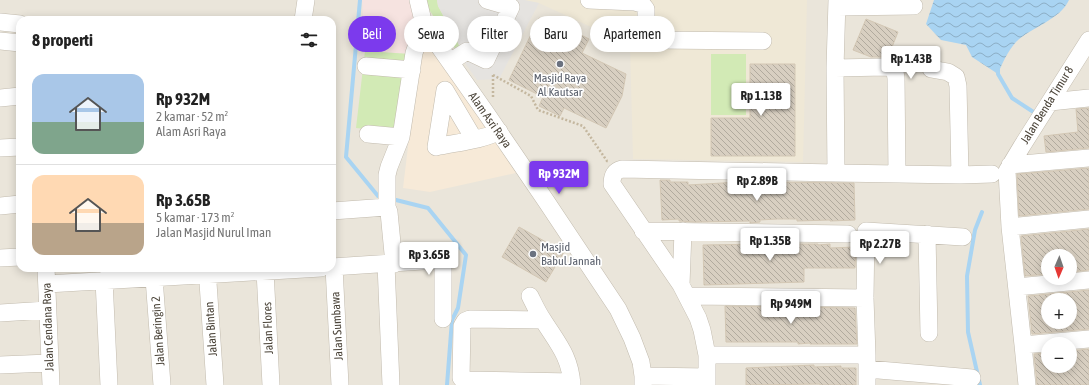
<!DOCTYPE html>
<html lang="id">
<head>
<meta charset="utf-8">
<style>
	body { margin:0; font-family:"Asap Condensed",sans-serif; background:#f6f6f6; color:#222; height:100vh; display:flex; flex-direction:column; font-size:15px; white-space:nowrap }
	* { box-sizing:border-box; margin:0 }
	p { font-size:13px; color:#767676 }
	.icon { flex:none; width:22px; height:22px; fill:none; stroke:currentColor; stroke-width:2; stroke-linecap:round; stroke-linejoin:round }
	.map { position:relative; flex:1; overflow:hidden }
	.side { position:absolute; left:16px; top:16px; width:320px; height:256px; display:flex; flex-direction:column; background:#fff; border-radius:12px; box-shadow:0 2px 10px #0003 }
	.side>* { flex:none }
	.top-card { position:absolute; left:348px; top:16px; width:380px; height:36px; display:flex; gap:8px }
	.needle { width:26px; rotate:182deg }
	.tools { position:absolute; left:1041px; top:249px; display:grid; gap:8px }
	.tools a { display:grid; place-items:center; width:36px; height:36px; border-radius:50%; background:#fff; box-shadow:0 2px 10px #0003; font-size:20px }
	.price { position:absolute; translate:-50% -34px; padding:0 9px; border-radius:4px; background:#fff; color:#222; font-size:13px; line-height:26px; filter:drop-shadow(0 1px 2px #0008) }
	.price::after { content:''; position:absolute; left:50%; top:24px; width:12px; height:9px; margin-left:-6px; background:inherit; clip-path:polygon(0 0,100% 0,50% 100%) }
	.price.current { background:#7c3aed; color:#fff }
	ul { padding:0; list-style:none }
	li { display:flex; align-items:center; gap:12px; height:100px; padding:0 16px }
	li+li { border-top:1px solid #e0e0e0 }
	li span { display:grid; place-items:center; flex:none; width:112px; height:80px; border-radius:12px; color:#555 }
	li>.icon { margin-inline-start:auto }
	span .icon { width:48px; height:48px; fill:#fffc; stroke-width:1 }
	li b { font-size:17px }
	h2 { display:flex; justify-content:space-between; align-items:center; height:48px; padding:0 16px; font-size:17px }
	.tag { padding:0 14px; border-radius:18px; background:#fff; box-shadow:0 2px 10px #0003; font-size:14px; line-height:36px }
	.tag.current { background:#7c3aed; color:#fff }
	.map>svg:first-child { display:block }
</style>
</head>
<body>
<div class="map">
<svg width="1089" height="385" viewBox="0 0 1089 385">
	<defs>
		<pattern id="water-waves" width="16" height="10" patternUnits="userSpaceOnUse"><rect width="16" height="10" fill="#a9d4f2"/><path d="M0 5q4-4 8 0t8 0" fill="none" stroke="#8caec5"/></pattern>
		<pattern id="building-back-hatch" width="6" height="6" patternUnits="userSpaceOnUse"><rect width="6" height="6" fill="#d8cfc1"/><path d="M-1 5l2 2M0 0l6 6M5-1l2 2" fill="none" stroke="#b1aa9e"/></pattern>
	</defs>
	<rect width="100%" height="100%" fill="#f6f3ec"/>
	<path fill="#eae5da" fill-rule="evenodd" d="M0 0H1089V385H0ZM20 20H332V268H20ZM1048 256H1070V278H1048ZM1048 300H1070V322H1048ZM1048 344H1070V366H1048Z"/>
	<path fill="#f7ead8" d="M425 41 492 136 516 173 430 192 403 188 419 56Z"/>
	<path fill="#efe8d6" d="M524 0H807L803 162 633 159 630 45 539 3Z"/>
	<path fill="#f6e3e0" d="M362 0H412L420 25 410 54 365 51Z"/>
	<path fill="#d2eab5" d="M425 0H437L438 6 461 48 456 50 428 8Z
		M365 51 410 54 397 132 356 128Z
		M711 54H746V115H711Z"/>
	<path fill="#e5e3e0" d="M437 0H524L539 3 499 79 477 80 456 50 460 47 438 6Z"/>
	<path fill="url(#water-waves)" d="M934 0H1069C1060 20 1031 27 1016 42 1008 51 1002 63 998 74L972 57 966 45 941 40 926 24Z"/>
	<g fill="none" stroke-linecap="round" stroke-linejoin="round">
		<path stroke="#a9d4f2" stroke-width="4" d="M360 0 346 157 378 196 383 197
			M998 70V74L1012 98 1035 113 1033 116
			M392 199 428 208 466 255 458 308 452 320 447 385
			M980 385 968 332 967 276 975 230 982 212"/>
	</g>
	<path fill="url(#building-back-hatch)" stroke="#d3c7b4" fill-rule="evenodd" d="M539 18 576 35 577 33 589 39 582 53 626 74 622 96 606 128 564 108 560 116 539 106 543 97 509 80Z
		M866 19 898 32 888 57H871L853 50Z
		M750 64H795V156H711V118H750Z
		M1089 108V148L1046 152 1044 136 1078 132 1076 109Z
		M1089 168V209L1019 216 1017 174Z
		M660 180H670V182H688V185L739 182V184L766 183V182L854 183 855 220 830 221V220L797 221V219H777L760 220V222L750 223V221L695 222 679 221V219L662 220Z
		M519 227 564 252 546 282 502 257Z
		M1089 229V270L1070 272V256H1048V274L1025 276 1021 236Z
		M766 243H775V244H818V245L830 244V248L856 247 855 268H804V282L704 285 703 245 766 244Z
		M1089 290V329L1032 334 1028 296ZM1048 300H1070V322H1048Z
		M725 306 855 308 857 344H810V343L798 344V342H726Z
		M1089 349V385H1037L1034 354 1048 353V366H1070V351Z
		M814 365V367L841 366V368H856V385H820V384L746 385V368Z"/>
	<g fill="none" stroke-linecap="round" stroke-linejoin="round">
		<g stroke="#c2bbae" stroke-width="18">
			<path id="minor" d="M418 0 424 25 486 113 546 201 618 309 632 338 641 362 643 376V385
				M589 0 635 2 642 4 646 9V32L649 37 655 40 763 41
				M837 7 914 6
				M303 20 306 0
				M0 22 20 24
				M0 41 20 43
				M450 62 467 51 486 60 511 7 487 0
				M366 66 412 70
				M835 68 886 67 892 68 895 72 896 78 897 174
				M931 69 948 72 956 77 958 86 960 175
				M0 98 20 96
				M1050 102 1089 98
				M368 134 401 137
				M474 139 445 90 436 147C453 143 485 140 499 131
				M0 148 20 147
				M1010 165 1089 158
				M836 173 835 68 837 0
				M0 206 20 204
				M387 207V175L389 167 401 137 414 53 424 25
				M332 211 387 207 389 212 394 264
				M1010 227 1089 219
				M643 231 848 234
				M927 234 929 333
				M0 258 20 257
				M386 264 391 385
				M332 267 437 260 443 264V319
				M334 267 340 385
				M46 268 51 385
				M207 268 215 385
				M265 271 271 385
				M154 278 162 385
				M104 280 109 385
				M47 284 321 268
				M681 285 683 231
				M1017 287 1089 280
				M530 296C534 304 538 313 543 320 558 344 570 356 572 385
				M687 296 865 298
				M0 313 47 310
				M542 320 470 319 465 321 462 326 461 378 463 380H465L572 382
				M1023 345 1089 339
				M707 355H867
				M0 365 49 363
				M867 369 972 378
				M643 376 707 377
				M707 385V355L702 330 698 318 681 285 612 184C612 176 614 171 622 169L836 173 960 175 992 174
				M867 385V355L865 298 866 231 963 237
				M1027 385 1023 345 1010 227 1007 171 1022 146 1089 40"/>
		</g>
		<path stroke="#c4b79f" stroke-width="2.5" stroke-dasharray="2 2" stroke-linecap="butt" d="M493 75 531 96 538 110 583 126 607 161H608
			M493 75V98"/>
		<use href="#minor" stroke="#fff" stroke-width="17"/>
	</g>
	<g fill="#6b7280" stroke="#fff" stroke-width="1.5">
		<circle cx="560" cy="64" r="4"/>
		<circle cx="533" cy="254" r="4"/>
	</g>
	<g text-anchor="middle" stroke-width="3.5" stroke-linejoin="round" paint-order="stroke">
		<g font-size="12" fill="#5b616d" stroke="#fff">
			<text x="560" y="82">Masjid Raya<tspan x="560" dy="14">Al Kautsar</tspan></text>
			<text x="541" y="251" text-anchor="start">Masjid<tspan x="541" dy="14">Babul Jannah</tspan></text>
		</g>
		<g font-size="12" fill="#4b4439" stroke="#fff">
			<text transform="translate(1047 105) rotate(-58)" y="4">Jalan Benda Timur 8</text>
			<text transform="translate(490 120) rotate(55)" y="4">Alam Asri Raya</text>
			<text transform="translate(337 326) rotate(-93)" y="4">Jalan Sumbawa</text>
			<text transform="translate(48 327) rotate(-92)" y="4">Jalan Cendana Raya</text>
			<text transform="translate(268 328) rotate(-92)" y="4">Jalan Flores</text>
			<text transform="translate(211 329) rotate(-94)" y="4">Jalan Bintan</text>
			<text transform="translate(158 331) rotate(-94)" y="4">Jalan Beringin 2</text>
		</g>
	</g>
</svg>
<div class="tools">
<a><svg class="needle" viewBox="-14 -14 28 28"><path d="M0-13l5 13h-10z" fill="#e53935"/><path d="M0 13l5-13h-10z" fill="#767676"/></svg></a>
<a>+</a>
<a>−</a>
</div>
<b class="price" style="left:911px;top:80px">Rp 1.43B</b>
<b class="price" style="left:761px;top:117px">Rp 1.13B</b>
<b class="price current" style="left:559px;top:195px">Rp 932M</b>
<b class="price" style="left:757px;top:202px">Rp 2.89B</b>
<b class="price" style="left:770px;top:262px">Rp 1.35B</b>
<b class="price" style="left:880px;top:265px">Rp 2.27B</b>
<b class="price" style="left:429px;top:276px">Rp 3.65B</b>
<b class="price" style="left:791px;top:325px">Rp 949M</b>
<div class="top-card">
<a class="tag current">Beli</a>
<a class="tag">Sewa</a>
<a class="tag">Filter</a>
<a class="tag">Baru</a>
<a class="tag">Apartemen</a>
</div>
<section class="side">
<h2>8 properti<svg class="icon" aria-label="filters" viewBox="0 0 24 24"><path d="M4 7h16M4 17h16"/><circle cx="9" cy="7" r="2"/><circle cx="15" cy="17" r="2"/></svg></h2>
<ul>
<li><span style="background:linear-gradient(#a9c7e8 60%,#7fa58c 0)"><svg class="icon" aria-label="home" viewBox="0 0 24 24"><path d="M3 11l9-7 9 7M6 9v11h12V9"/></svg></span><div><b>Rp 932M</b><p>2 kamar · 52 m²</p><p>Alam Asri Raya</p></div></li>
<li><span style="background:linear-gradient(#ffd9b3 60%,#b9a48a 0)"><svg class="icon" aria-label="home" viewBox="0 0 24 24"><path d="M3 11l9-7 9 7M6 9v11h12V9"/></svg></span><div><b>Rp 3.65B</b><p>5 kamar · 173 m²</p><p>Jalan Masjid Nurul Iman</p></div></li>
</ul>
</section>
</div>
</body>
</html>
